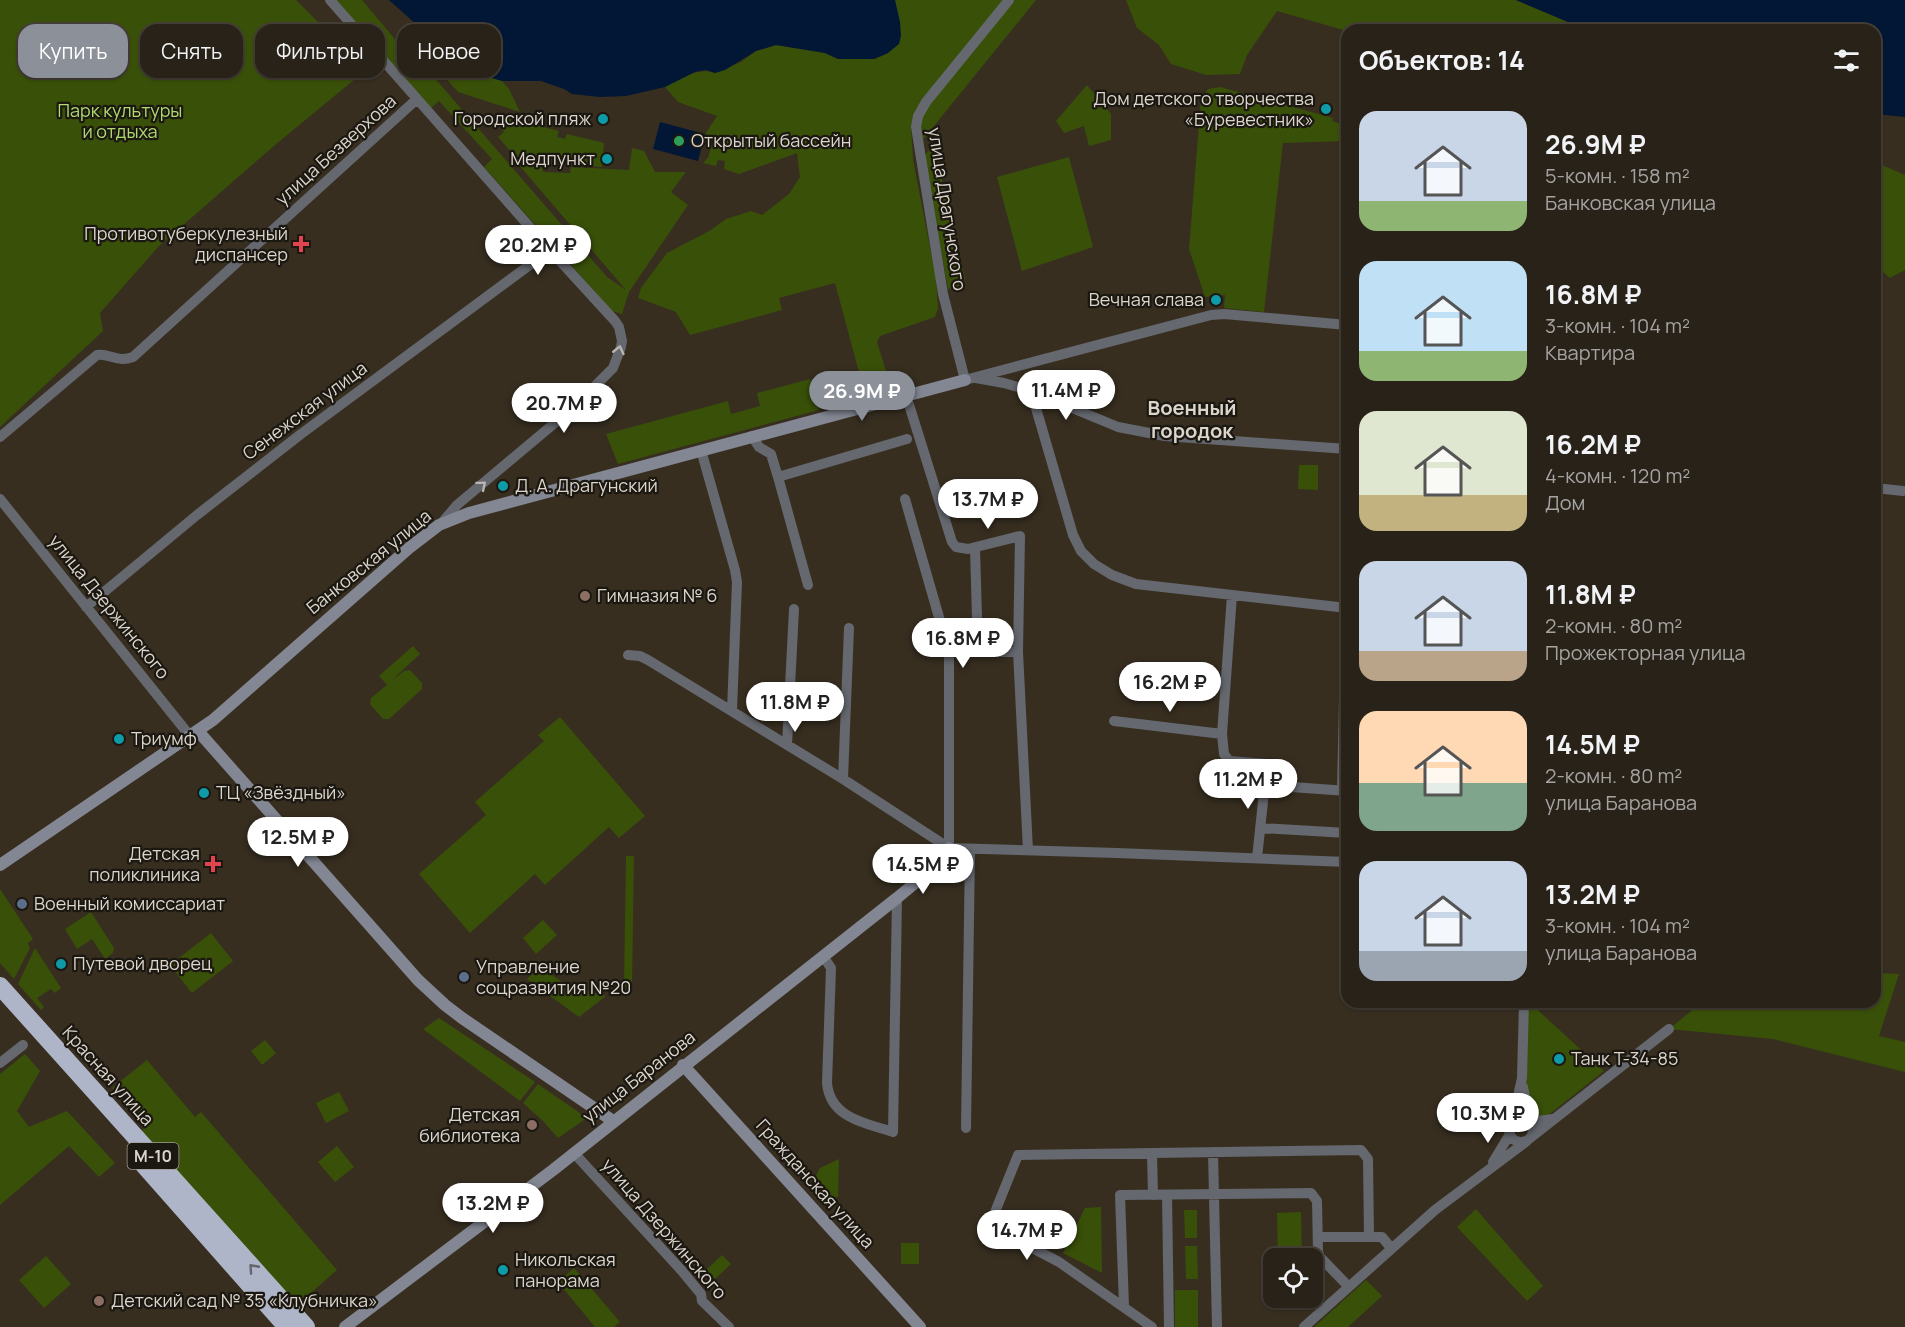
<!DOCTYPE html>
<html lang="ru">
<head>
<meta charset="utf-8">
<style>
	body { margin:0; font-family:Manrope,sans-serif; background:#352f25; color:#f1f3f6; height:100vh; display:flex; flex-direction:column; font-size:22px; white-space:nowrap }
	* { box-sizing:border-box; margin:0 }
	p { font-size:20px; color:#a5a4a2 }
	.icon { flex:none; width:33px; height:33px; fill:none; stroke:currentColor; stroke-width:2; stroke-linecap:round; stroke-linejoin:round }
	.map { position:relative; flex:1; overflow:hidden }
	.side { position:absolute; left:1341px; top:24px; width:540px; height:984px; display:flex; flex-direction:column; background:#292218; border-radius:18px; box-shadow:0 2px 4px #0004,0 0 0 2px #453f37 }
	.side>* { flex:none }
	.banner { position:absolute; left:18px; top:24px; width:570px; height:54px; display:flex; gap:12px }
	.controls { position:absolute; left:1263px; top:1248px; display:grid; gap:12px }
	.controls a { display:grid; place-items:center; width:60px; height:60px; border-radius:12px; background:#292218; box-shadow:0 2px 4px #0004,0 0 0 2px #453f37; font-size:30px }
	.price { position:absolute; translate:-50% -51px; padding:0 14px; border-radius:21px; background:#fff; color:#222; font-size:20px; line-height:39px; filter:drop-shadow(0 2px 3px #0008) }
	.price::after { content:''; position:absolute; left:50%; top:36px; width:18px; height:14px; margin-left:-9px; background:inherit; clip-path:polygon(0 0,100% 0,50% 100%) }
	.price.selected { background:#8c9099; color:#fff }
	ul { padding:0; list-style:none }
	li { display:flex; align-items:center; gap:18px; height:150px; padding:0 18px }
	li span { display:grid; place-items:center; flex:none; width:168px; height:120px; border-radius:18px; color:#555 }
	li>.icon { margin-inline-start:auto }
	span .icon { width:72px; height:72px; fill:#fffc; stroke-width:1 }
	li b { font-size:26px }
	h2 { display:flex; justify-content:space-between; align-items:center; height:72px; padding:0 18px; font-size:26px }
	.tag { padding:0 21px; border-radius:18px; background:#292218; box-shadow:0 2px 4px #0004,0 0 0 2px #453f37; font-size:21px; line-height:54px }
	.tag.selected { background:#8c9099; color:#fff }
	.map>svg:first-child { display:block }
</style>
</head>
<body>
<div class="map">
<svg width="1905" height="1327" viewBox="0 0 1905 1327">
	<rect width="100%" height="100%" fill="#372e20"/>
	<path fill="#395009" d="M0 0H296L366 70 275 145 159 246 100 313 103 331 0 427Z
		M335 0H362L404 50 400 54 405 59 413 53 607 277 626 290 518 164 542 165 543 172 570 173 571 167 629 170 632 148 644 151 655 172H686L671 192 688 205 629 292 622 314 612 311 484 167 492 159 439 101 430 109Z
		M895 0H1006L911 127 913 160 936 278 938 308 935 317 880 336 877 342 888 377 886 381 863 387 835 283 779 298 782 310 690 335 676 312 638 298 641 288 667 253 711 230 726 219 751 211 762 215 789 194 800 177 797 153 739 174 724 169 725 161 718 160 716 166 703 163 708 158 714 137 705 134 717 116 678 102 665 87C681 78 697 67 715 73L741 62 756 51 776 45 825 53 838 59H875L888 53Z
		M1013 0H1036L921 142 919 137 922 114Z
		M1126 0H1516L1587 30 1347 31 1277 11 1247 55 1240 74 1206 75 1171 64 1159 45 1137 28Z
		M417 25 435 35 461 62 476 73 502 81 509 89 520 112 458 92 428 58 434 47Z
		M1087 85 1111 114V140L1089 146 1084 126 1064 133 1056 121Z
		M1220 87 1333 118 1332 121 1347 126V141L1283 143 1264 312 1224 308 1225 295 1205 297 1189 249 1201 99 1208 89Z
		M508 118 559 131 557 137 565 139 567 134 604 143 602 167 520 162 498 137 504 132 499 125Z
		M936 147 938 151 943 187 965 279 960 287 948 289 924 157 930 148Z
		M1069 157 1093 247 1022 271 997 177Z
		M1875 162 1905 175V270L1890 278 1875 265Z
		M810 379 819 410 618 464 606 434 728 401 731 414 760 406 757 393Z
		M1299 465H1318V490L1298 489Z
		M413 646 420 654 392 680 404 671 410 670 422 683V689L389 719H383L370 704 371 698 387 685 379 676Z
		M560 717 645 816 619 838 609 827 545 885 535 874 470 933 419 874 486 815 475 802 544 741 538 735Z
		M626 856H634L632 986 624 987Z
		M0 889 33 939 28 943 30 948 14 979 0 963Z
		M91 912 114 948 113 953 105 959 92 939 77 949 65 929Z
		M543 920 557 935 536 954 523 938Z
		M211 933 233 961 192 993 170 965Z
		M35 948 61 988 55 993 51 989 37 998 44 1007 41 1010 18 984Z
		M536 971H545L566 984 606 996 579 1017 527 979Z
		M1875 973 1899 974 1879 1036 1905 1042V1072L1773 1039 1669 1029 1702 1002H1875Z
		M1529 1002 1604 1071 1546 1117C1541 1118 1536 1118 1532 1115 1520 1103 1528 1022 1529 1002Z
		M439 1018 535 1082 520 1101 423 1029Z
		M265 1040 276 1053 262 1065 251 1051Z
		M25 1054 40 1071 17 1111 29 1127 67 1111 115 1163 99 1177 69 1146 0 1205V1074Z
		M147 1060 195 1117 201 1112 337 1270 296 1306 139 1133 146 1126 112 1088Z
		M538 1084 587 1118 558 1138 543 1121 523 1103Z
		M339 1092 349 1111 326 1123 316 1103Z
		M337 1146 354 1167 335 1182 318 1162Z
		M839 1159 838 1197H829L811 1186 820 1168Z
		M1101 1207 1102 1273 1063 1253 1085 1208Z
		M1476 1209 1543 1286 1527 1301 1457 1227Z
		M1184 1210H1197V1238H1185Z
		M1301 1212 1302 1258H1278L1277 1213Z
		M901 1243H919V1264H901Z
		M1185 1246H1197L1198 1279H1186Z
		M722 1255 731 1264 715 1279 706 1270Z
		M46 1256 71 1284 44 1308 19 1280Z
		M574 1268 620 1322 614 1327H595L558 1282Z
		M1366 1280 1382 1296 1348 1327H1314Z
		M1175 1290H1198V1327H1175Z"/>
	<path fill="#021736" d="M389 0H895L900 22 901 36 899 44 888 53 874 59H838L825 53 776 45 756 51 725 70 715 73 706 70 695 72 665 87 626 96 600 97 572 94 564 89 541 81H502L476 73 461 62 435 35 417 25Z
		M1516 0H1905V117L1875 114V30H1587Z
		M660 122 705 134 698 161 653 149Z"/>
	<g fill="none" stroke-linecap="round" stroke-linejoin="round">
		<path stroke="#65686f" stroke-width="10" d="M330 0 550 250 615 321 619 327 622 341 621 347 613 368 575 406 457 505 440 525
			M1009 0 926 102 918 116 916 127 943 294 965 380 1211 315 1224 314 1347 325
			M976 378 1004 383 1031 391 1118 427 1165 436 1347 449
			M1031 391 1073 535 1081 551 1094 564 1112 575 1136 584 1347 608
			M906 395 952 542 956 547 968 549 1020 536 1018 652 1028 850
			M752 436 759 447 771 454 778 477 907 439
			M0 437 97 355C110 353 116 363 133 357L417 99
			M701 450 735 570 737 582 732 710
			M778 477 808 585
			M1875 488 1903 491
			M0 499 190 736
			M905 499 949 652V848
			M975 548 978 652
			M1232 595 1222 734 1224 754 1229 761 1267 764 1257 858
			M86 607 197 515 301 434 550 250
			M949 652H1018
			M628 655 640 656 648 660 843 779 949 848
			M1114 721 1222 734
			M787 745 794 609
			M843 779 849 628
			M1265 785 1347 791
			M1342 790 1346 608
			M1260 828 1347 833
			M949 848 1117 853 1347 862
			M823 956 831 968 827 1083C830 1118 865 1123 893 1132L897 898
			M0 1063 23 1045
			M1523 1087 1530 1122 1553 1119
			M1509 1130a12 12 0 1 1 24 0a12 12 0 1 1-24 0Z
			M1512 1123 1522 1078 1524 1002
			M966 1128 970 849
			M1530 1138 1669 1029
			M1213 1152 1217 1327
			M574 1153 682 1271 701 1294 702 1301 729 1327
			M1152 1153 1153 1195
			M1493 1162 1510 1134
			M1167 1195 1169 1327
			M1318 1237H1382L1391 1248
			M1124 1306 1120 1195 1311 1193 1317 1201 1318 1252 1320 1257 1349 1287
			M1152 1327 1059 1262 1002 1232C996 1226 994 1221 995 1212L1018 1155 1361 1150 1368 1159 1369 1237
			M1304 1327 1435 1210 1527 1141"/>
		<path stroke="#838793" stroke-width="12" d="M198 731 418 980 445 1005 462 1018 613 1121
			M0 865 213 720 409 548 439 525 469 513 965 380
			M683 1065 920 1327
			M345 1327 553 1170 897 898 939 863 949 848"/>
		<path stroke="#afb5c8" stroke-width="18" d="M0 986 306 1327
			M144 1165 287 1327"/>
	</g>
	<defs><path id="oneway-chevron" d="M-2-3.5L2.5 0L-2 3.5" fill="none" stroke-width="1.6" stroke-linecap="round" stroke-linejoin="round" transform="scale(1.5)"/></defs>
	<g stroke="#b8b4b0">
		<use href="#oneway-chevron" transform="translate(619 350) rotate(-77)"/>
		<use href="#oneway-chevron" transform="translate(482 485) rotate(-40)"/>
	</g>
	<use stroke="#65666c" href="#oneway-chevron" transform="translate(253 1268) rotate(-132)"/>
	<g fill="#0f9aa8" stroke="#1b1711" stroke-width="2">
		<circle cx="1326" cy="109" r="6"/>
		<circle cx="603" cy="119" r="6"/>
		<circle cx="607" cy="159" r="6"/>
		<circle cx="1216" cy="300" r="6"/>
		<circle cx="503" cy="486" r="6"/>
		<circle cx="119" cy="739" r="6"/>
		<circle cx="204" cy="793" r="6"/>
		<circle cx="61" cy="964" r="6"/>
		<circle cx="1559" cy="1059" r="6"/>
		<circle cx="503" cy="1270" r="6"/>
	</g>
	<circle fill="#2e9e5b" stroke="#1b1711" stroke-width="2" cx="679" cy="141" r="6"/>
	<g fill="#e0444e" stroke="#1b1711" stroke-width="2">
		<path d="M298 235h6v6h6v6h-6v6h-6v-6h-6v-6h6z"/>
		<path d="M210 855h6v6h6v6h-6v6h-6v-6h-6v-6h6z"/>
	</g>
	<g fill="#8d6e63" stroke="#1b1711" stroke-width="2">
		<circle cx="585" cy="596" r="6"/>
		<circle cx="532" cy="1125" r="6"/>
		<circle cx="99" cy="1301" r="6"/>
	</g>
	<g fill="#5c6f8a" stroke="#1b1711" stroke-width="2">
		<circle cx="22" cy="904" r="6"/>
		<circle cx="464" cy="977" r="6"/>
	</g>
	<g text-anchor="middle" stroke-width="4.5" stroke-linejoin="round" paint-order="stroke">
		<rect fill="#1b1711" stroke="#a19c94" stroke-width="1.5" x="127.5" y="1143" width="51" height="26" rx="4.5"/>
		<g font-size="16" font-weight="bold" fill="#dbd5cc">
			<text x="153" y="1162">М-10</text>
		</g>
		<g font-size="18" fill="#dbd5cc" stroke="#1b1711" text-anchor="start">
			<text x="1314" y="105" text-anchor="end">Дом детского творчества<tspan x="1314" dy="21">«Буревестник»</tspan></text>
			<text x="591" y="125" text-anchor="end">Городской пляж</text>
			<text x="691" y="147">Открытый бассейн</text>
			<text x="595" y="165" text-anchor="end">Медпункт</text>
			<text x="288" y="240" text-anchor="end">Противотуберкулезный<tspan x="288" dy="21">диспансер</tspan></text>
			<text x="1204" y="306" text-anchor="end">Вечная слава</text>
			<text x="515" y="492">Д. А. Драгунский</text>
			<text x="597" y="602">Гимназия № 6</text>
			<text x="131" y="745">Триумф</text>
			<text x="216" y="799">ТЦ «Звёздный»</text>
			<text x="200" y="860" text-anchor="end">Детская<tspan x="200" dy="21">поликлиника</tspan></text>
			<text x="34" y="910">Военный комиссариат</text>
			<text x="73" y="970">Путевой дворец</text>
			<text x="476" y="973">Управление<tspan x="476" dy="21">соцразвития №20</tspan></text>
			<text x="1571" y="1065">Танк Т-34-85</text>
			<text x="520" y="1121" text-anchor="end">Детская<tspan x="520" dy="21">библиотека</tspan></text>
			<text x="515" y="1266">Никольская<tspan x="515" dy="21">панорама</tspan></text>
			<text x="111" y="1307">Детский сад № 35 «Клубничка»</text>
		</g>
		<g font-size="18" fill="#b1db70" stroke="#1b1711">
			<text x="120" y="117">Парк культуры<tspan x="120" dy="21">и отдыха</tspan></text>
		</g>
		<g font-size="18" fill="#dbd5cc" stroke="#1b1711">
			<text transform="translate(336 150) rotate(-42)" y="6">улица Безверхова</text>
			<text transform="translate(947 209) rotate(81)" y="6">улица Драгунского</text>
			<text transform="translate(305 411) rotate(-37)" y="6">Сенежская улица</text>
			<text transform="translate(369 562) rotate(-39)" y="6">Банковская улица</text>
			<text transform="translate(109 607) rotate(51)" y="6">улица Дзержинского</text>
			<text transform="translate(108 1076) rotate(48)" y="6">Красная улица</text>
			<text transform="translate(639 1077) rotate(-38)" y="6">улица Баранова</text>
			<text transform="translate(815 1184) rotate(48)" y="6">Гражданская улица</text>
			<text transform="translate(664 1229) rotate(49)" y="6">улица Дзержинского</text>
		</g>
		<g font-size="20" font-weight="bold" fill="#dbd5cc" stroke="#1b1711">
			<text x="1192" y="415">Военный<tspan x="1192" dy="23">городок</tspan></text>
		</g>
	</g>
</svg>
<div class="controls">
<a><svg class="icon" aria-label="locate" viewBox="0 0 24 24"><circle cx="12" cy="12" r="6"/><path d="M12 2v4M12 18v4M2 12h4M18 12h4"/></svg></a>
</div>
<b class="price" style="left:538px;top:276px">20.2M ₽</b>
<b class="price" style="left:1066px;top:421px">11.4M ₽</b>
<b class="price selected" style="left:862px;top:422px">26.9M ₽</b>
<b class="price" style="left:564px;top:434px">20.7M ₽</b>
<b class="price" style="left:988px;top:530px">13.7M ₽</b>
<b class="price" style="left:963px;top:669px">16.8M ₽</b>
<b class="price" style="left:1170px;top:713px">16.2M ₽</b>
<b class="price" style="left:795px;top:733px">11.8M ₽</b>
<b class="price" style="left:1248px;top:810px">11.2M ₽</b>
<b class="price" style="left:298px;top:868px">12.5M ₽</b>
<b class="price" style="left:923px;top:895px">14.5M ₽</b>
<b class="price" style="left:1488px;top:1144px">10.3M ₽</b>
<b class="price" style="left:493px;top:1234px">13.2M ₽</b>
<b class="price" style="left:1027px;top:1261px">14.7M ₽</b>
<div class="banner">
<a class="tag selected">Купить</a>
<a class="tag">Снять</a>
<a class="tag">Фильтры</a>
<a class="tag">Новое</a>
</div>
<section class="side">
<h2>Объектов: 14<svg class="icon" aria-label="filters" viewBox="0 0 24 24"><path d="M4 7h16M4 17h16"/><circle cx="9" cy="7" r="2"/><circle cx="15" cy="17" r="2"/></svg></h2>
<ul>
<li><span style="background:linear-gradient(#c9d6e8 75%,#8fb573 0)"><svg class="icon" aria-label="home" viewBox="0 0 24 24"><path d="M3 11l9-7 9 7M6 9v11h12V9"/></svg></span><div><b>26.9M ₽</b><p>5-комн. · 158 m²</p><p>Банковская улица</p></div></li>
<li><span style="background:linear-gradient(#bfe0f5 75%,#8fb573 0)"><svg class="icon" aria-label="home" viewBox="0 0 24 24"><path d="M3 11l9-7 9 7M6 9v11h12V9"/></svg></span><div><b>16.8M ₽</b><p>3-комн. · 104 m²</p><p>Квартира</p></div></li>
<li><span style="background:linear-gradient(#dfe7d0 70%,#c2b280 0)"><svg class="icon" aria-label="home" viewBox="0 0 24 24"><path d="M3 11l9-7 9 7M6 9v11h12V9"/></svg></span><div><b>16.2M ₽</b><p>4-комн. · 120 m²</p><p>Дом</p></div></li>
<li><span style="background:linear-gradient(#c9d6e8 75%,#b9a48a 0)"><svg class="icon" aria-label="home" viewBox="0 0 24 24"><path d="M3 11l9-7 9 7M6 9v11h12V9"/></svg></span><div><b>11.8M ₽</b><p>2-комн. · 80 m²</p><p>Прожекторная улица</p></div></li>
<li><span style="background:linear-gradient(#ffd9b3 60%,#7fa58c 0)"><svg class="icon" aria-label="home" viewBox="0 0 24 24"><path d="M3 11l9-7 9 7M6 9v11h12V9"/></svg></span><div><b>14.5M ₽</b><p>2-комн. · 80 m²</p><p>улица Баранова</p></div></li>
<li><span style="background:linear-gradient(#c9d6e8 75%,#9aa5b1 0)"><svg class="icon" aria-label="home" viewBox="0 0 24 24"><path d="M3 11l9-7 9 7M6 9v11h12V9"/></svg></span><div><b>13.2M ₽</b><p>3-комн. · 104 m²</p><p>улица Баранова</p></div></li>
</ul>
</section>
</div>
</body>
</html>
